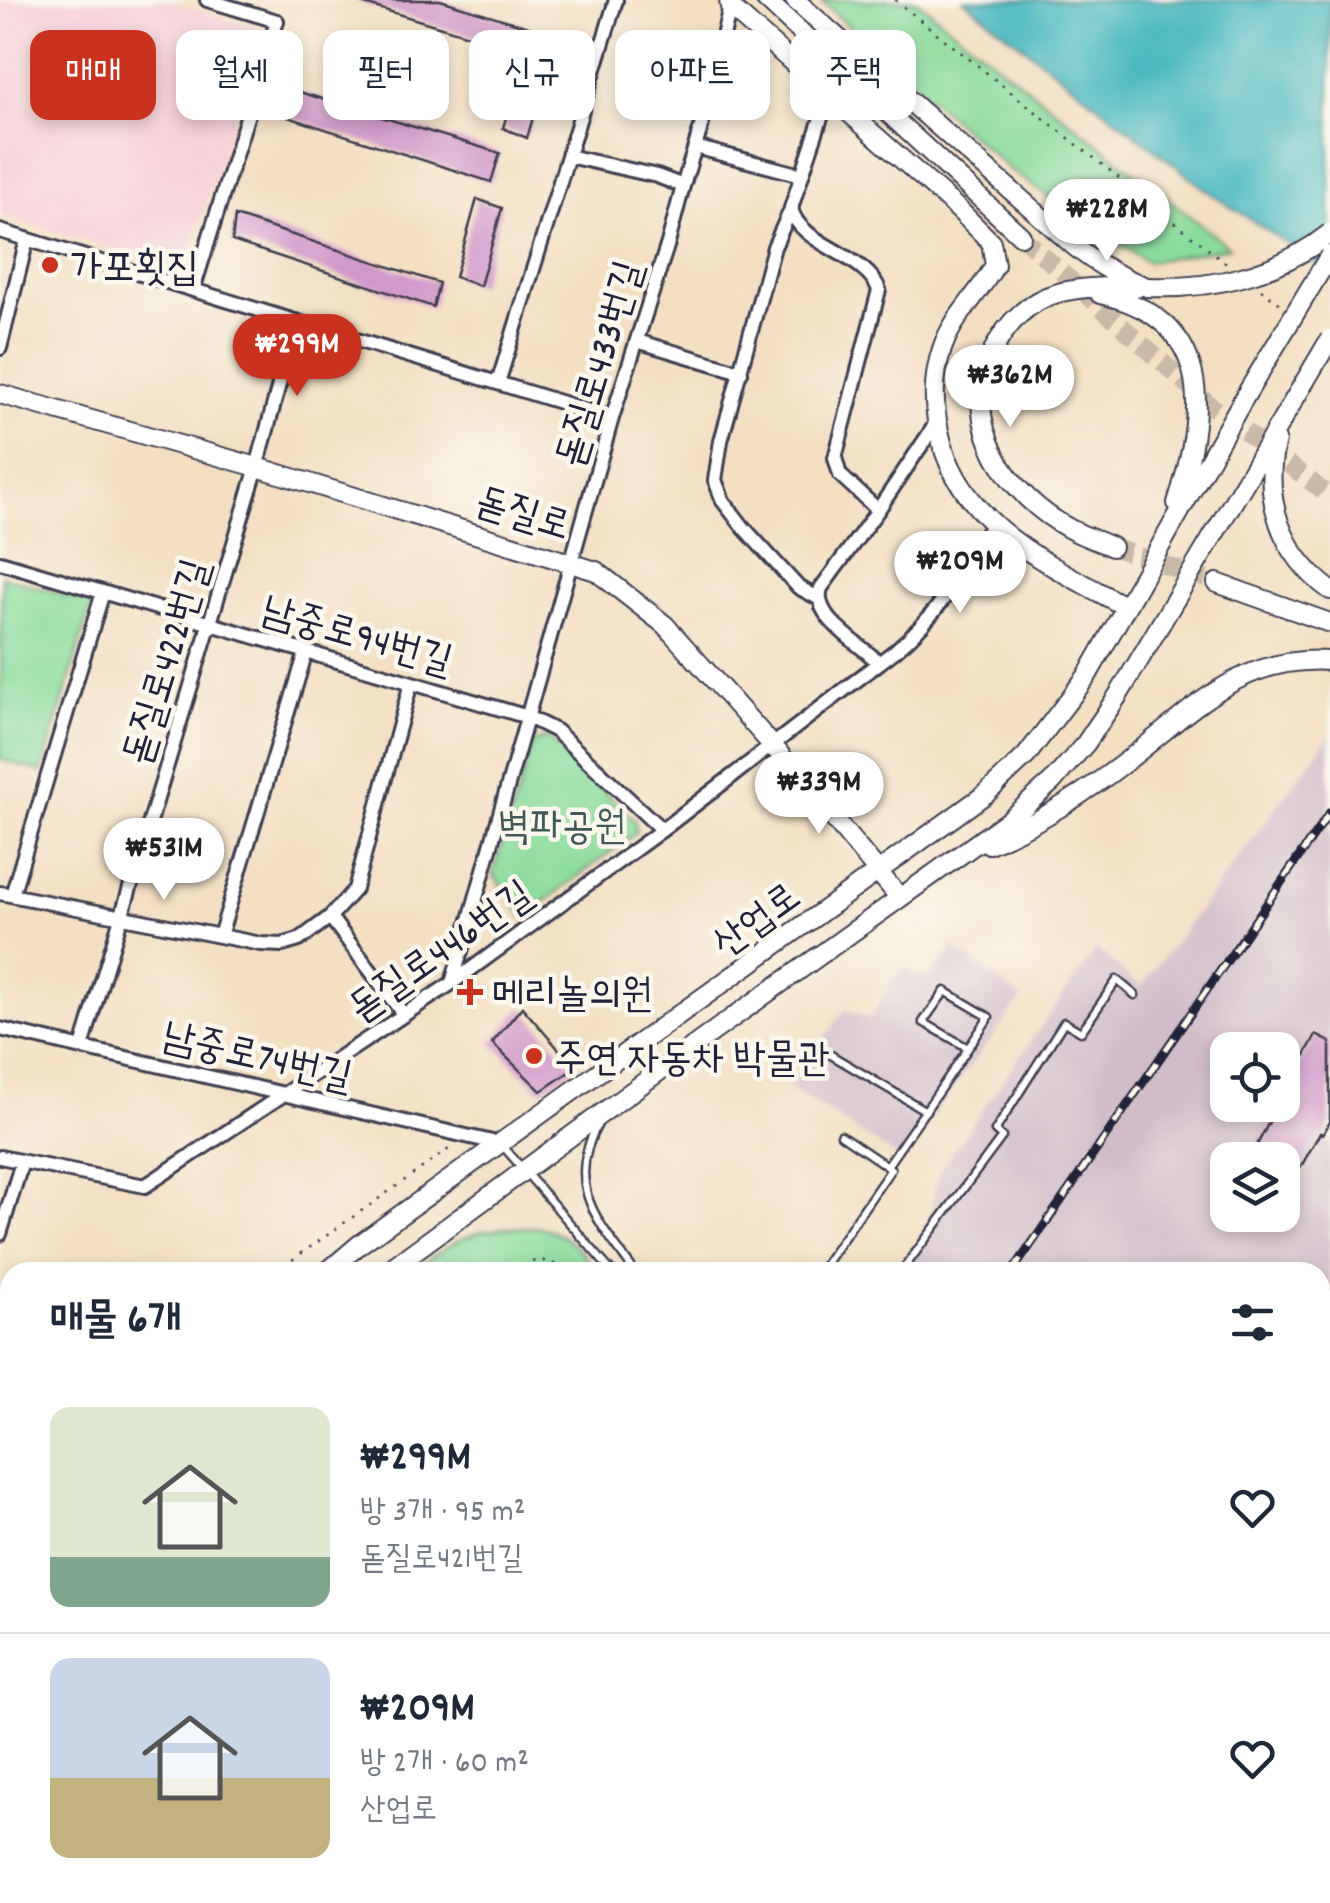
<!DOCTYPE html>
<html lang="ko">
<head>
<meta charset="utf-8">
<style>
	body { margin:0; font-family:Dekko,"Poor Story",sans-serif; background:#f2f2f3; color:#1f2937; height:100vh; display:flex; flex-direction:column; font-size:38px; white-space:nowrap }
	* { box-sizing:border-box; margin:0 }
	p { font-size:32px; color:#747a83 }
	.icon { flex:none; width:55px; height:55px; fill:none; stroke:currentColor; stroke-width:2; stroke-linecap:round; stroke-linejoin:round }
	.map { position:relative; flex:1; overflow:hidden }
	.drawer { position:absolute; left:0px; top:1262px; width:1330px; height:642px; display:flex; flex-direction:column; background:#fff; border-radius:30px 30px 0 0; box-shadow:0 5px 15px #0003 }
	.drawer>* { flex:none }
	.guide { position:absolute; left:30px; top:30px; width:1270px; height:90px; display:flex; gap:20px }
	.tools { position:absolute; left:1210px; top:1032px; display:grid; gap:20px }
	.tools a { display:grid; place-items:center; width:90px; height:90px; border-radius:20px; background:#fff; box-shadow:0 5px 15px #0003; font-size:50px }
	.price { position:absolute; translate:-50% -85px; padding:0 22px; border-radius:35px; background:#fff; color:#222; font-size:32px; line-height:65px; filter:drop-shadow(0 2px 5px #0008) }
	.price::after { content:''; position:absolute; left:50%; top:60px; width:30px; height:22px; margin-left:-15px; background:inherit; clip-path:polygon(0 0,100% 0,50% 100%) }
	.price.on { background:#c8321e; color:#fff }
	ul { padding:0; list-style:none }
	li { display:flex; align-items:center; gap:30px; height:250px; padding:0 50px }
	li+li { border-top:2px solid #e0e1e3 }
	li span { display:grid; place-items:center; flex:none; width:280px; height:200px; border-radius:20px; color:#555 }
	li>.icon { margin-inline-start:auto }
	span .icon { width:120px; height:120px; fill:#fffc; stroke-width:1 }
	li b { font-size:42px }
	h2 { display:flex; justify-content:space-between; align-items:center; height:120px; padding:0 50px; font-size:42px }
	.chip { padding:0 35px; border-radius:20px; background:#fff; box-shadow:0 5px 15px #0003; font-size:35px; line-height:90px }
	.chip.on { background:#c8321e; color:#fff }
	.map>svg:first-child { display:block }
</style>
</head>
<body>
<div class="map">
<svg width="1330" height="1903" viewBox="0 0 1330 1903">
	<rect width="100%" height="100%" fill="#fbf7ec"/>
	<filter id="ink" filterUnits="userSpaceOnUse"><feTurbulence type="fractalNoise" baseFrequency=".01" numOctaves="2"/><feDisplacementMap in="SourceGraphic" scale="20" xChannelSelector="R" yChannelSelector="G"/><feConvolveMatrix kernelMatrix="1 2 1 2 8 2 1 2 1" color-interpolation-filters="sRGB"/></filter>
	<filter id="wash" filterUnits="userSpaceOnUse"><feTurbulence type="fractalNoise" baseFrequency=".0048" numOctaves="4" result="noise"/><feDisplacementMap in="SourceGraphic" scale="40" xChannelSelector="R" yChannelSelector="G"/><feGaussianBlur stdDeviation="2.25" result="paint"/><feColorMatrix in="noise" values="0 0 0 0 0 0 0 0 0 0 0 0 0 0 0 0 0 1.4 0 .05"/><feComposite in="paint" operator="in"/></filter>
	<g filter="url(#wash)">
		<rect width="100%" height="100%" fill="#f3dfc2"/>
		<path fill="#f6cfd8" d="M0 0H165L264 30 184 268 0 216Z"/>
		<path fill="#d1bdca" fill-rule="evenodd" d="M1330 736V1560L1320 1576V1272H902L930 1217 939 1171 1096 949 1141 987ZM1228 1050H1282V1105H1228ZM1228 1160H1282V1215H1228Z
			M953 948 1022 998 900 1159 789 1087 845 1010 870 1019 895 977 907 967 913 975 929 978Z
			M499 1895H1086L1075 1903H493Z"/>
		<path fill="#8adc9d" stroke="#567f6c" stroke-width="2.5" d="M820 0H916L1229 247 1147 262 1011 171Z
			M2 576 92 603 42 772 0 759Z
			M547 737 635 821 636 833 524 917 493 874 533 743Z
			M509 1228C520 1228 533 1226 544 1228 564 1233 587 1254 594 1272H412C446 1247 465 1230 509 1228Z
			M1330 1575V1903H1098L1110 1895H1320V1590Z"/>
		<path fill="#4ab9c0" stroke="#366e7e" stroke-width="2.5" d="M964 0H1330V272L1213 195Z"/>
		<g id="blocks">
			<path fill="#d097ca" d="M351 0H440L535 29 528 52 550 60 527 138 503 128 525 52Z
				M283 87 500 153 491 182 275 113Z
				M477 199 502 208 480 286 455 277Z
				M235 216 439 283 433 307 232 241Z
				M522 1007 575 1068 541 1091 492 1043Z
				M1316 1035 1330 1042V1122L1323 1134 1320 1133 1299 1170 1256 1147 1278 1105H1282V1097Z"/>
		</g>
	</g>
	<g filter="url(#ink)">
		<use href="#blocks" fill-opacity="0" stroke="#413e4f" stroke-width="2.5"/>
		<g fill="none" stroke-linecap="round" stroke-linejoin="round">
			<path stroke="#c9b9a7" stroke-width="18" stroke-dasharray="18 9" stroke-linecap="butt" d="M1021 236 1210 405 1330 496
				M1112 547 1217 583"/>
			<g stroke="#413e4f" stroke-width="11">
				<path id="lane" d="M831 1055 926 1111
					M599 1122C563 1186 598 1221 635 1272
					M502 1145 612 1272
					M887 1166C921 1117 956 1067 989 1017L945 991 923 1022 968 1048
					M820 1272 891 1169 841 1135
					M901 1272 1002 1137 995 1131 1064 1022 1081 1032 1117 980 1135 995
					M370 1903 373 1895
					M379 1903 383 1895
					M388 1903 394 1895"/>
			</g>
			<g stroke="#413e4f" stroke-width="18">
				<path id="street" d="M695 147 801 175
					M683 186 702 124 730 7
					M792 207 774 247 721 441 715 480 723 501 744 528 798 587 818 598
					M0 231 612 418
					M193 290 277 21 207 0
					M637 341 741 372
					M0 348 27 239
					M498 383 616 0
					M878 510 937 422
					M0 562 528 717 556 731 662 830
					M879 663C934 624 957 579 993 524
					M0 893 261 944 282 945 299 940 330 917 355 889 411 683
					M12 895 103 592
					M330 917 404 1015
					M220 936 306 652
					M452 983 612 418 668 243 683 186 657 176 568 156
					M0 1029 501 1144
					M82 1047 257 467 296 321
					M0 1157 145 1186 452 983 662 830 879 663C860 643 811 617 821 588L878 510 840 475 835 458 879 290C867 254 799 246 791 208L829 94
					M0 1234 22 1162
					M0 1524 10 1526
					M0 1642 10 1644
					M0 1784 10 1786
					M3 1903 10 1863"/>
			</g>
			<g stroke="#413e4f" stroke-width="22">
				<path id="secondary" d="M729 0 730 7 959 210 991 242 995 265C979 295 953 316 942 349 933 376 933 404 939 431 958 525 1050 565 1126 607
					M766 0 1021 236
					M795 0 1073 245C1096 264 1119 277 1147 287
					M1100 294C1215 319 1207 411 1177 503
					M0 394 257 467 596 571 665 625 773 746 900 898
					M1276 440C1262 499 1281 554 1330 590
					M1112 547C1098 541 1083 536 1070 529 1009 496 961 428 990 358 1000 333 1020 308 1046 297 1073 286 1108 287 1137 287
					M1217 583 1330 623
					M989 844C1040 823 1085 793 1128 760 1194 709 1240 655 1330 661
					M327 1272 360 1244 987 793 1026 756 1087 676 1244 398
					M386 1272 714 1031 1009 820 1052 782 1086 743 1119 694 1282 420
					M0 1317 10 1319
					M0 1353 10 1356
					M165 1903 167 1895
					M201 1903 203 1895"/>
			</g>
			<path stroke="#413e4f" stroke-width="2.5" stroke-dasharray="2.5 8" stroke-linecap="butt" d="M895 0 1226 263
				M1261 289 1282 305
				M275 1272 449 1149
				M514 1272C531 1257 549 1257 566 1272"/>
			<use href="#lane" stroke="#fff" stroke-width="6"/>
			<use href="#street" stroke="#fff" stroke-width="12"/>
			<use href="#secondary" stroke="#fff" stroke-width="18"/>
			<g stroke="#22223b" stroke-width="9">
				<path id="rail" d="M1012 1272 1330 812
					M578 1903 583 1895"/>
			</g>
			<use href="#rail" stroke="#fbf7ec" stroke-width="5" stroke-dasharray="15" stroke-linecap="butt"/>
			<g stroke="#413e4f" stroke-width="22" stroke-linecap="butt">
				<path id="secondary-bridge" d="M1147 287C1212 290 1279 274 1330 233
					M1244 398 1330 255
					M1282 420 1330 339"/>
			</g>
			<use href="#secondary-bridge" stroke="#fff" stroke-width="18"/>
		</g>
	</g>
	<g fill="#c8321e" stroke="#fbf7ec" stroke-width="4">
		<circle cx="50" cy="265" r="10"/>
		<path d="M465 977h10v10h10v10h-10v10h-10v-10h-10v-10h10z"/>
		<circle cx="534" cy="1056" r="10"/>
	</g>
	<g text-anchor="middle" stroke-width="9" stroke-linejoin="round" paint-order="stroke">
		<g font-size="40" fill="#22223b" stroke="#fbf7ec" text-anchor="start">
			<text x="70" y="279">가포횟집</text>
			<text x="492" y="1006">메리놀의원</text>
			<text x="554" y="1070">주연 자동차 박물관</text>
		</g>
		<g font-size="40" fill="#22223b" stroke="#fbf7ec">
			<text transform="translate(597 363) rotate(-73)" y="14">돋질로433번길</text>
			<text transform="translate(524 511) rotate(17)" y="14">돋질로</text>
			<text transform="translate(358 633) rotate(16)" y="14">남중로94번길</text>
			<text transform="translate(164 661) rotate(-73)" y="14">돋질로422번길</text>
			<text transform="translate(755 918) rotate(-36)" y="14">산업로</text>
			<text transform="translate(439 949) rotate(-35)" y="14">돋질로446번길</text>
			<text transform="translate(258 1054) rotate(13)" y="14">남중로74번길</text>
		</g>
		<g font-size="40" fill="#415a58" stroke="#fbf7ec">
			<text x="562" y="838">벽파공원</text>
		</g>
	</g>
</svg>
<div class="tools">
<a><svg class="icon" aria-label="locate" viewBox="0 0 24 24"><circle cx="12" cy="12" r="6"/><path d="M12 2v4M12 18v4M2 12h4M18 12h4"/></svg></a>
<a><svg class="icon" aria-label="layers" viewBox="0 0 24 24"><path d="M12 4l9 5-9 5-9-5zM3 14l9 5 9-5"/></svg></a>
</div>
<b class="price" style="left:1107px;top:264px">₩228M</b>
<b class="price on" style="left:297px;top:399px">₩299M</b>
<b class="price" style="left:1010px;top:430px">₩362M</b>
<b class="price" style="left:960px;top:616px">₩209M</b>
<b class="price" style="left:819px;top:837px">₩339M</b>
<b class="price" style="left:164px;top:903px">₩531M</b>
<div class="guide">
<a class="chip on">매매</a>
<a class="chip">월세</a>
<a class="chip">필터</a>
<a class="chip">신규</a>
<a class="chip">아파트</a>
<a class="chip">주택</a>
</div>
<section class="drawer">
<h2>매물 6개<svg class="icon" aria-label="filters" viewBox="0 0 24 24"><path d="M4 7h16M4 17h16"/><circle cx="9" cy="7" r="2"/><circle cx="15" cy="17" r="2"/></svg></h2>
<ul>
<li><span style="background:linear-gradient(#dfe7d0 75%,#7fa58c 0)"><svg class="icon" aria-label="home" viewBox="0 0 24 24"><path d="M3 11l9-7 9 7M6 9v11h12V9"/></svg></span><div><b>₩299M</b><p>방 3개 · 95 m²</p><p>돋질로421번길</p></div><svg class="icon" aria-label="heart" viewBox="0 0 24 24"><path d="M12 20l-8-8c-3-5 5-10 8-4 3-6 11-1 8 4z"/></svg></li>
<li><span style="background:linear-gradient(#c9d6e8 60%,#c2b280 0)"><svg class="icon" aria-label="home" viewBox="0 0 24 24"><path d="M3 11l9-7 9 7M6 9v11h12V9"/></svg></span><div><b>₩209M</b><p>방 2개 · 60 m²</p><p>산업로</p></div><svg class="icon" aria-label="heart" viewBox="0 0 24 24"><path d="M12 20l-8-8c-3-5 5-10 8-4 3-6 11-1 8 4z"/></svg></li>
</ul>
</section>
</div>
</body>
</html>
